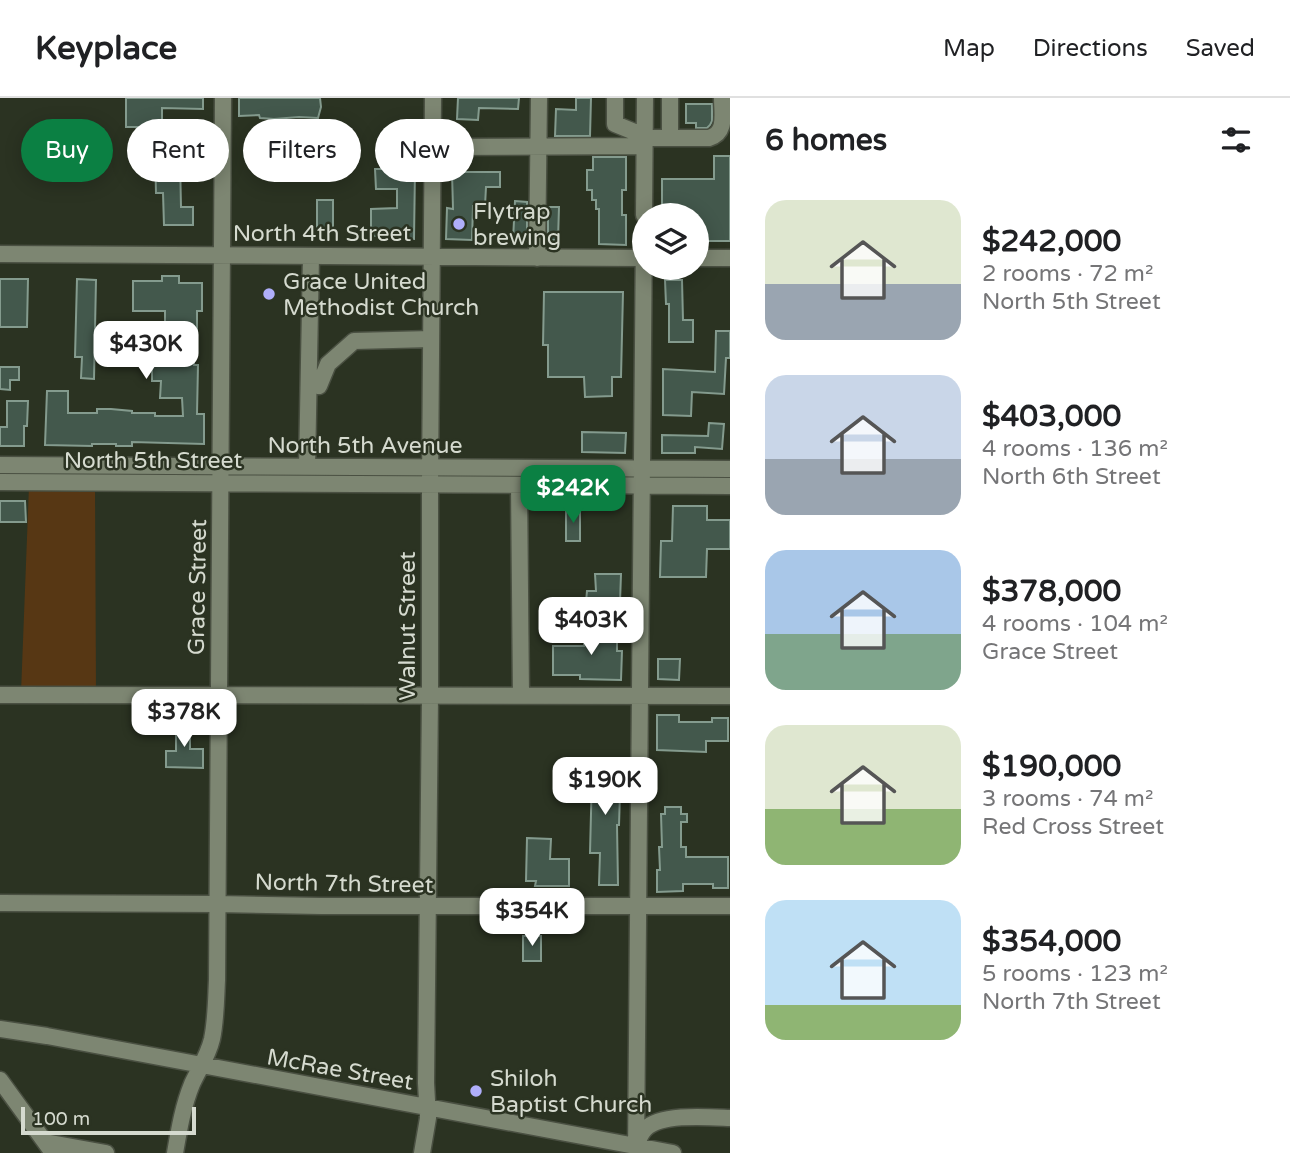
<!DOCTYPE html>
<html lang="en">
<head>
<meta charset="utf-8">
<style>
	body { margin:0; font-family:"Varela Round",sans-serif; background:#f2f2f2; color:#202124; height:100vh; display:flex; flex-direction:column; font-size:26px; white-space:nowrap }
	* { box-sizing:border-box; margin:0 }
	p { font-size:23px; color:#757577 }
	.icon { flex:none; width:38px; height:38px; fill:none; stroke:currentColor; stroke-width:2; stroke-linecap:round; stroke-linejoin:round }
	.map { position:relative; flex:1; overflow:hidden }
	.details { display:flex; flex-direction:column; background:#fff; width:560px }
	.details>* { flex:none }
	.banner { position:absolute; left:21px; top:21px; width:604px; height:63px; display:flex; gap:14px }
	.buttons { position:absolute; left:632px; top:105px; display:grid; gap:14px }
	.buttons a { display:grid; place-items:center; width:77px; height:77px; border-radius:50%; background:#fff; box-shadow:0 4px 18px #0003; font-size:35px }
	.scale { position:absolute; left:21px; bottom:18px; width:175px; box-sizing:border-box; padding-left:7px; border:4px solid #d5dacf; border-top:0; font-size:19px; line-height:24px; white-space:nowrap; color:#d5dacf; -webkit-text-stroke:5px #2b3322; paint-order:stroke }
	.price { position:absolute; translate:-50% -60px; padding:0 16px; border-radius:14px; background:#fff; color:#222; font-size:23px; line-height:46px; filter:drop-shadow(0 2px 4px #0008) }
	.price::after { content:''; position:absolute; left:50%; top:42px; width:21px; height:16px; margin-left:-10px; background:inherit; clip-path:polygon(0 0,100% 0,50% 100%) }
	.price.active { background:#0b8043; color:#fff }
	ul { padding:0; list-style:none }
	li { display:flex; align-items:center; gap:21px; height:175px; padding:0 35px }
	li span { display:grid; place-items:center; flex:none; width:196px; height:140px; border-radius:21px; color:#555 }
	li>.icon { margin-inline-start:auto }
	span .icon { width:84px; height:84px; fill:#fffc; stroke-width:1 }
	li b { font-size:30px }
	h2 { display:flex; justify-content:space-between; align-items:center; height:84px; padding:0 35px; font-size:30px }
	.tag { padding:0 24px; border-radius:32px; background:#fff; box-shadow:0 4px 18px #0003; font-size:24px; line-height:63px }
	.tag.active { background:#0b8043; color:#fff }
	header { display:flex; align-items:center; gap:42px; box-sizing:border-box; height:98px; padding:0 35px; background:#fff; border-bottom:2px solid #e0e0e0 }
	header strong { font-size:33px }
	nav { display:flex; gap:38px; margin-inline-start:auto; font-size:24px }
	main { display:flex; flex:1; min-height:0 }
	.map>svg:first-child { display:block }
</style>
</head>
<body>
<header>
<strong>Keyplace</strong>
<nav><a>Map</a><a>Directions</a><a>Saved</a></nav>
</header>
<main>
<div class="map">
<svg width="730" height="1055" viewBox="0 0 730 1055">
	<rect width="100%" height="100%" fill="#2b3322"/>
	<path fill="#573714" d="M29 388H95L96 594 21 595Z"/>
	<path fill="#43584c" stroke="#849b8e" stroke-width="2" d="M126 0H203V11L162 10V35H177V62H180L181 109H193V127H164L163 95H156L155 51H151V29H126Z
		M239 0H320L321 9 318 20 299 19 274 21 260 20 259 17 239 18Z
		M458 0H519L518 11 479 10 478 22 457 21Z
		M576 0H591L590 38H555L556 11 576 12Z
		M686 6H712V23L710 27 707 30H696V25H686Z
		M389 51H409L408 71H415L414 141 397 140V138H371V111L397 110V91H376L375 71H388Z
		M714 58H730V143H696V117H662V81H714Z
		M593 59H626V92H622V117H626V147L599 146V111H596V102H592V92H587V72H593Z
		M452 74H500V89H486L485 108H473L472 142 446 141 447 110 453 111Z
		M317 102H333V133H317Z
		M515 103 527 104V143L513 142Z
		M548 109H559L558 142H549L548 139Z
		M162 178H179V185H202V213H197V240H193L194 267H198L197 316H204V346L132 344V348H116V346H92V348L45 347 47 293H68V315H97V311H111L132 313V315H155V318H183L182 300H160L161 283H152V267H159V250H165V213H133V183H162Z
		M0 181H28L27 229H0Z
		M77 181 96 182 94 281 81 280 82 259H75Z
		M665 182H682L683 222H693V244H669V206H666Z
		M544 194H623L621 279H612V298L585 299 584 279H548V247H543Z
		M716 233H730V260H726L724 296 692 294 691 318 663 317V271L715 274Z
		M0 269H19V282H10V292L0 291Z
		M7 303H28L27 328H24V348H0V329H7Z
		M709 325 724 326 722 351 695 349V355H662V337L708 338Z
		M582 334 626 335 625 355 582 354Z
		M0 403H25L26 424H0Z
		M673 408H707V422H730V451H707L706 479H660L661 443H672Z
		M566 412H580V443H566Z
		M595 476H621L620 504H586L587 493H596Z
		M584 530H617V553H622L621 582 580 581V577H553V548H584Z
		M658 561H680L679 582 658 581Z
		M657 617H679V624H712V620H728V643H706V654L657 652Z
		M176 622H190V651H203V670L166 669V653H176Z
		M587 662 621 663 619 727H617L618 787H599L600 755H590L592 676H587Z
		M665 709H681V716H687V724H681V749H686V759H728V790H713V786H683V793L657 794V772H660L659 749H662L661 716H665Z
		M527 740 551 741 550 761H569V788H535L536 783H526Z
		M523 838H541V863H523Z"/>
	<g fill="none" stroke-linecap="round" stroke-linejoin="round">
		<g stroke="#4a5042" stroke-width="19">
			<path id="minor" d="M615 0V26L637 35H645
				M645 40H709C727 35 722 16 722 0
				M670 40V0
				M433 49 644 48
				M644 117 645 0
				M0 156 644 160
				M537 160 539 0
				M696 160H730
				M319 288 328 266 354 243 431 241
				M0 367 730 371
				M307 369 311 158
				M0 384 730 388
				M519 387 521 598
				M0 597 730 598
				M0 805 217 806 321 808H730
				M0 931 47 938 673 1055
				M0 982 53 1055
				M45 1044 106 1055
				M637 1046C639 1040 641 1035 645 1031 661 1015 708 1019 730 1020
				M175 1055C179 1032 183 1008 192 986 199 971 208 958 212 941 216 922 216 902 217 882L223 0
				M422 1055 428 1020 426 985 430 598V387L433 0
				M636 1055 644 131"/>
		</g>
		<use href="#minor" stroke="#7d8672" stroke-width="16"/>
	</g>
	<g fill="#afaefa" stroke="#2b3322" stroke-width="2.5">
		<circle cx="459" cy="126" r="7"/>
		<circle cx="269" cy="196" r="7"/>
		<circle cx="476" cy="993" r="7"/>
	</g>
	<g text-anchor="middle" stroke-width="5" stroke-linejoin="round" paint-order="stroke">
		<g font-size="23" fill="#d5dacf" stroke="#2b3322" text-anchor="start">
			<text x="473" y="121">Flytrap<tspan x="473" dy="26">brewing</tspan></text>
			<text x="283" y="191">Grace United<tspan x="283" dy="26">Methodist Church</tspan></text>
			<text x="490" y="988">Shiloh<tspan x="490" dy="26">Baptist Church</tspan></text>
		</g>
		<g font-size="23" fill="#d5dacf" stroke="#2b3322">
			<text x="322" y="143">North 4th Street</text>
			<text x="365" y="355">North 5th Avenue</text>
			<text x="153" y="370">North 5th Street</text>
			<text transform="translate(197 489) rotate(-89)" y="8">Grace Street</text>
			<text transform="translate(407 528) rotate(-90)" y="8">Walnut Street</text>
			<text transform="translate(344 785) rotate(1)" y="8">North 7th Street</text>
			<text transform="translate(340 971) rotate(10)" y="8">McRae Street</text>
		</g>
	</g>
</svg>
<div class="buttons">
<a><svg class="icon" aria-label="layers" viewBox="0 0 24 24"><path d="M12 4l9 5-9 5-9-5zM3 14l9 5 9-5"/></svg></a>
</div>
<div class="scale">100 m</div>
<b class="price" style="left:146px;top:283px">$430K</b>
<b class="price active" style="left:573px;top:427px">$242K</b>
<b class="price" style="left:591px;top:559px">$403K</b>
<b class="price" style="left:184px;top:651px">$378K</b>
<b class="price" style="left:605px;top:719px">$190K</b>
<b class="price" style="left:532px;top:850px">$354K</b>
<div class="banner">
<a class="tag active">Buy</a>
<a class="tag">Rent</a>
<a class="tag">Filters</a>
<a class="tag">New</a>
</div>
</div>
<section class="details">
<h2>6 homes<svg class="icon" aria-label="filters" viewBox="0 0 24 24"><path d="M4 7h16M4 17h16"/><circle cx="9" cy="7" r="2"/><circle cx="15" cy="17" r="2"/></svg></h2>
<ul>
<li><span style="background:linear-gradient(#dfe7d0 60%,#9aa5b1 0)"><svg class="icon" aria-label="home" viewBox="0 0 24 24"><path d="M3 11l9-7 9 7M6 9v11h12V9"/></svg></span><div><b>$242,000</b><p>2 rooms · 72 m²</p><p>North 5th Street</p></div></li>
<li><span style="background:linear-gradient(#c9d6e8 60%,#9aa5b1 0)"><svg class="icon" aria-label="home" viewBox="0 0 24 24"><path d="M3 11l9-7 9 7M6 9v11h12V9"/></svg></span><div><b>$403,000</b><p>4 rooms · 136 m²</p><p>North 6th Street</p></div></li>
<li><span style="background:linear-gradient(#a9c7e8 60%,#7fa58c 0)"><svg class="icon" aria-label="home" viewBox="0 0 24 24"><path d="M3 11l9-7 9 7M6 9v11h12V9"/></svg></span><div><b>$378,000</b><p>4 rooms · 104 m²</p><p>Grace Street</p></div></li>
<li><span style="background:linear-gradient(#dfe7d0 60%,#8fb573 0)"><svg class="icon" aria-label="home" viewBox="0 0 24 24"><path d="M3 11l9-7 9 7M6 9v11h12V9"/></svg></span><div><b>$190,000</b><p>3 rooms · 74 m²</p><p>Red Cross Street</p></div></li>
<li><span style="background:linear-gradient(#bfe0f5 75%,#8fb573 0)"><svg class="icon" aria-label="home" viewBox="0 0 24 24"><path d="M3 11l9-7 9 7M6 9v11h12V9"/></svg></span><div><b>$354,000</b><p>5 rooms · 123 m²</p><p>North 7th Street</p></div></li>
</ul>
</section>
</main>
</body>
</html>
